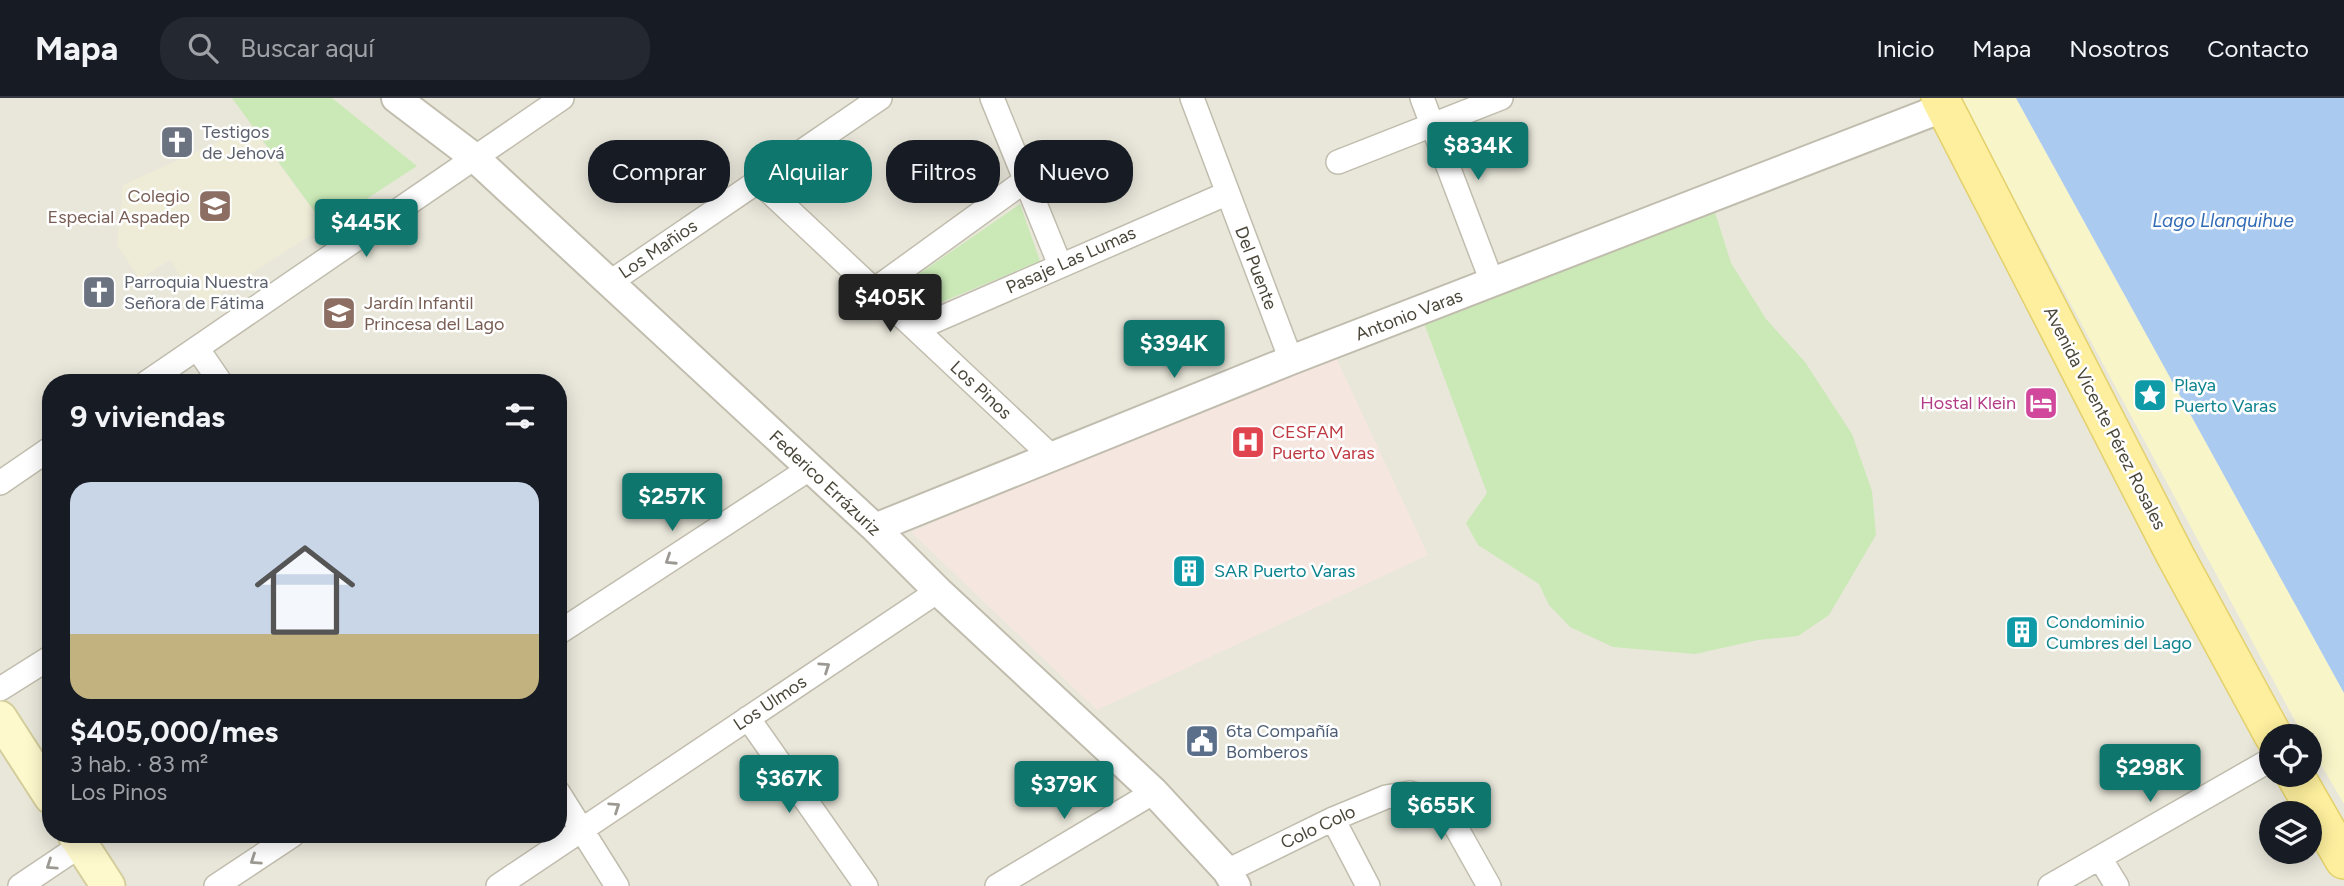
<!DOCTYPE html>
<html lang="es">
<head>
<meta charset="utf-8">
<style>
	body { margin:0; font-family:Figtree,sans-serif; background:#242831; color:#f1f3f6; height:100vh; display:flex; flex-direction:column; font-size:26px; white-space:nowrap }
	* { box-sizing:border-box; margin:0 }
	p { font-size:23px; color:#9ea1a6 }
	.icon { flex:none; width:38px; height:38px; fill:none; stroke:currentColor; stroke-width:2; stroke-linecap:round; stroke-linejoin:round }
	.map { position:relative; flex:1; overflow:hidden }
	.drawer { position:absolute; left:42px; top:276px; width:525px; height:469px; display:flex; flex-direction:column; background:#171b24; border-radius:28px; box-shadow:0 4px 18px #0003 }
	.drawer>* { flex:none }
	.hud { position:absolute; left:588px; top:42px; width:665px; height:63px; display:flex; gap:14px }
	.tools { position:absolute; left:2259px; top:626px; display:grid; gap:14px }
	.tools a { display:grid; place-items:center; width:63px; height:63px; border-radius:50%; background:#171b24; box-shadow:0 4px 18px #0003; font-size:35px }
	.price { position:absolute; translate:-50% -60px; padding:0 16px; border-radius:7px; background:#0f766e; color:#fff; font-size:23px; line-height:46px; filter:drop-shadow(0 2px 4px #0008) }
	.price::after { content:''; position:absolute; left:50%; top:42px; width:21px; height:16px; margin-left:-10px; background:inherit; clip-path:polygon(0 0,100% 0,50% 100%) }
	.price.current { background:#222; color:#fff }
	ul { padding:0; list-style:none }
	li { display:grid; align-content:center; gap:14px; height:371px; padding:0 28px }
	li+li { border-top:2px solid #363941 }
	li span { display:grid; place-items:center; height:217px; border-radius:21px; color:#555 }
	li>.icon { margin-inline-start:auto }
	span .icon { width:126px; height:126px; fill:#fffc; stroke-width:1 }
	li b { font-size:30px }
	h2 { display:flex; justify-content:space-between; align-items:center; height:84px; padding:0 28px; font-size:30px }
	.tag { padding:0 24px; border-radius:28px; background:#171b24; box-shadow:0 4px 18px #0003; font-size:24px; line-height:63px }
	.tag.current { background:#0f766e; color:#fff }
	header { display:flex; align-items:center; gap:42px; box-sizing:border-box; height:98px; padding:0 35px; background:#171b24; border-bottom:2px solid #363941 }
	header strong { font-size:33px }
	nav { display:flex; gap:38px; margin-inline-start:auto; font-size:24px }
	.search { width:490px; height:63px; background:#242831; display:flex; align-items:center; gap:18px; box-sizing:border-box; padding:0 24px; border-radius:28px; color:#9ea1a6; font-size:26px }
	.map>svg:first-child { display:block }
</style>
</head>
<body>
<header>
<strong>Mapa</strong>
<div class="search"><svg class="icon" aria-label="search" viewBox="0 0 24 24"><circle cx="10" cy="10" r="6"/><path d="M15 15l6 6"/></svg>Buscar aquí</div>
<nav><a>Inicio</a><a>Mapa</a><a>Nosotros</a><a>Contacto</a></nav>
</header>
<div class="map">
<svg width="2344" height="788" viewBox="0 0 2344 788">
	<rect width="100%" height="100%" fill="#f5f4ec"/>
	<path fill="#e9e7da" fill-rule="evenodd" d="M0 0H2016L2344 595V788H0ZM51 285H558V737H51ZM2272 639H2310V677H2272ZM2272 716H2310V754H2272Z"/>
	<path fill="#eeebd6" d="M251 29 325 128 200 208 170 162 140 181 117 147 123 87Z"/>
	<path fill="#f5e6e0" d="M1333 253 1428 457 1097 612 911 434Z"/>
	<path fill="#cae9b6" d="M232 0H332L417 68 325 128Z
		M1020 106 1040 163 911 217 890 196Z
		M1713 108 1731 165 1766 221 1805 264 1852 336 1872 393 1876 437 1829 517 1798 538 1758 542 1695 556 1613 549 1570 529 1549 507 1539 486 1478 447 1466 425 1487 395 1424 225Z"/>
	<path fill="#f8f5c9" d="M1960 0H2016L2344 595V706L2310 648V639H2304L2293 619Z"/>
	<path fill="#aacaf0" d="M2016 0H2344V595Z"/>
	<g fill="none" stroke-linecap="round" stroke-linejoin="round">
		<g stroke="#c1bdae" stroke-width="26">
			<path id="minor" d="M992 0 1060 167
				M1192 0 1291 262
				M1422 0 1492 184
				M1338 64 1501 0
				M758 83 1051 358
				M609 185 880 0
				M874 192 1026 82
				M916 231 1228 95
				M197 250 221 285
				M146 285 562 0
				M0 385 51 350
				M558 535 809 371
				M0 591 51 559
				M748 620 866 788
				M558 694 617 788
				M1333 721 1368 788
				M2100 760 2117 788
				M1227 773 1333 721 1386 699 1410 695 1432 701 1448 715 1489 788
				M20 788 81 747
				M216 788 293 737
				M498 788 938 493
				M997 788 1154 694
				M2050 788 2272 661"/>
		</g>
		<g stroke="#c1bdae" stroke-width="32">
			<path id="tertiary" d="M396 0 475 60 875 430 938 493 1154 694 1227 773 1236 788
				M875 430 1291 262 1945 9"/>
		</g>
		<g stroke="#d4cd9c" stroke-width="37">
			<path id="secondary" d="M0 620 51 699
				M75 737 108 788"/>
		</g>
		<g stroke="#e3d06c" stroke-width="40">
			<path id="primary" d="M1940 0 2175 457 2274 639
				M2295 677 2344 762"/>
		</g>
		<use href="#minor" stroke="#fff" stroke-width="23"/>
		<use href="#tertiary" stroke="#fff" stroke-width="28"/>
		<use href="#secondary" stroke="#fef9cd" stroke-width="33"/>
		<use href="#primary" stroke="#fdef9d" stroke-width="37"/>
	</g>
	<defs><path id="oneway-chevron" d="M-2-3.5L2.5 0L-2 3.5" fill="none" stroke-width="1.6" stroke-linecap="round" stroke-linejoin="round" transform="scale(1.75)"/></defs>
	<g stroke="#9b9992">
		<use href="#oneway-chevron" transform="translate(670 462) rotate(147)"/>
		<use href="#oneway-chevron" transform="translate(825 569) rotate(-34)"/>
		<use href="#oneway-chevron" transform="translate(615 709) rotate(-34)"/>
		<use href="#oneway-chevron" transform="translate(255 762) rotate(146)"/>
		<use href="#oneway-chevron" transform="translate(51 767) rotate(146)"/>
	</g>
	<defs>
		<g id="church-square" transform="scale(1.75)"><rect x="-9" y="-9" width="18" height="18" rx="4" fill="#6b7280" stroke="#fff"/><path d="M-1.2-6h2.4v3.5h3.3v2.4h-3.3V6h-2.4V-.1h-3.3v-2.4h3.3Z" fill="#fff"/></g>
		<g id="school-square" transform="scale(1.75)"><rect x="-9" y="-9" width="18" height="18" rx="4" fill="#8d6e63" stroke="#fff"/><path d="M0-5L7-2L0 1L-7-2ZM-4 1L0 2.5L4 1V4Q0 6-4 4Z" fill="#fff"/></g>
		<g id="sight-square" transform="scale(1.75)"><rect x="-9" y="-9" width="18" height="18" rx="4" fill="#0f9aa8" stroke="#fff"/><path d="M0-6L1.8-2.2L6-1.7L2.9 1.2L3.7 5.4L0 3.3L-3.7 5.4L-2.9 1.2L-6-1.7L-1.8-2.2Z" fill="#fff"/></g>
		<g id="hotel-square" transform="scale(1.75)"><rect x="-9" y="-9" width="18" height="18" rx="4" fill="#d1479c" stroke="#fff"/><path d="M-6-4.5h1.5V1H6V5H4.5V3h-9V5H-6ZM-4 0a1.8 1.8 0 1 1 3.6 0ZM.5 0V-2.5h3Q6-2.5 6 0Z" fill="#fff"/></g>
		<g id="hospital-square" transform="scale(1.75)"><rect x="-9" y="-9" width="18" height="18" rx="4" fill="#e0444e" stroke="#fff"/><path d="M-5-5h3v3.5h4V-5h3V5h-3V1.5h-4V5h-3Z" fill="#fff"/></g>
		<g id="building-square" transform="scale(1.75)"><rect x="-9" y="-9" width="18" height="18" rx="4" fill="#0f9aa8" stroke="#fff"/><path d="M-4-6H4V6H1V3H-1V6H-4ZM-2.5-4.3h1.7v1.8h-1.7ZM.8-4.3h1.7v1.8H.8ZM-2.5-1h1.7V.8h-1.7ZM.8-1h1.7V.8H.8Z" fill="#fff"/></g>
		<g id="civic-square" transform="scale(1.75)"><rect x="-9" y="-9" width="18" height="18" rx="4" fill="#5c6f8a" stroke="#fff"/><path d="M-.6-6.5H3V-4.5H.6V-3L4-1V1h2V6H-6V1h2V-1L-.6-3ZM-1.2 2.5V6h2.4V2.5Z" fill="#fff"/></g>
	</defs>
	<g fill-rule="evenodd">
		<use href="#church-square" x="177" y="44"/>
		<use href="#school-square" x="215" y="108"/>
		<use href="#church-square" x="99" y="194"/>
		<use href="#school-square" x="339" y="215"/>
		<use href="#sight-square" x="2150" y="297"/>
		<use href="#hotel-square" x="2041" y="305"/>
		<use href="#hospital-square" x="1248" y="344"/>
		<use href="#building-square" x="1189" y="473"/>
		<use href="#building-square" x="2022" y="534"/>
		<use href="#civic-square" x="1202" y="643"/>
	</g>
	<g text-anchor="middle" stroke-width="5" stroke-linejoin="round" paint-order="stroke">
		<g font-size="18" fill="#5b616d" stroke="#fff" text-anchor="start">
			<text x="202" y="40">Testigos<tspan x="202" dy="21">de Jehová</tspan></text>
			<text x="124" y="190">Parroquia Nuestra<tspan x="124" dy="21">Señora de Fátima</tspan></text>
		</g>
		<g font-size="18" fill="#785e54" stroke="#fff" text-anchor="end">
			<text x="190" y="104">Colegio<tspan x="190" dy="21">Especial Aspadep</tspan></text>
			<text x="364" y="211" text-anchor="start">Jardín Infantil<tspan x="364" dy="21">Princesa del Lago</tspan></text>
		</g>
		<g font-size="18" fill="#4a4639" stroke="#fff">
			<text transform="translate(658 151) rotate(-34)" y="6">Los Mañios</text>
			<text transform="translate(1071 162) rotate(-24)" y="6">Pasaje Las Lumas</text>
			<text transform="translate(1256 170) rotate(69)" y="6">Del Puente</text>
			<text transform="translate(1409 217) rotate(-21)" y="6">Antonio Varas</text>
			<text transform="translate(981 292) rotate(43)" y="6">Los Pinos</text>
			<text transform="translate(2105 320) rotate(63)" y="6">Avenida Vicente Pérez Rosales</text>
			<text transform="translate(825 385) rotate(43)" y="6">Federico Errázuriz</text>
			<text transform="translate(770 605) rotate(-34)" y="6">Los Ulmos</text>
			<text transform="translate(1318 729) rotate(-25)" y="6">Colo Colo</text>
		</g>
		<g font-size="18" fill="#0d838f" stroke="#fff" text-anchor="start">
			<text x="2174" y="293">Playa<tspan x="2174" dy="21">Puerto Varas</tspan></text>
			<text x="1214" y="479">SAR Puerto Varas</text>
			<text x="2046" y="530">Condominio<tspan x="2046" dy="21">Cumbres del Lago</tspan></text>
		</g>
		<g font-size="18" fill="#b23c85" stroke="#fff" text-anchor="end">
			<text x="2016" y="311">Hostal Klein</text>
		</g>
		<g font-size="18" fill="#be3a42" stroke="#fff" text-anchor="start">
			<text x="1272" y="340">CESFAM<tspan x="1272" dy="21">Puerto Varas</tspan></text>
		</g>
		<g font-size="18" fill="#4e5e75" stroke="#fff" text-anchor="start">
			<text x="1226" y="639">6ta Compañía<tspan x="1226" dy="21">Bomberos</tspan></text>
		</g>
		<g font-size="19" font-style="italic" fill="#326cb6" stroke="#fff">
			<text x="2223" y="129">Lago Llanquihue</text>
		</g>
	</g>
</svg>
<div class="tools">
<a><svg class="icon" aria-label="locate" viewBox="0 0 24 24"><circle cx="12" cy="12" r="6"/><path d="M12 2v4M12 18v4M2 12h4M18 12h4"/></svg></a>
<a><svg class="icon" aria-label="layers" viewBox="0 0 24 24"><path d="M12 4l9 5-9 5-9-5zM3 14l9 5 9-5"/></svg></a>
</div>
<b class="price" style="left:1478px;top:84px">$834K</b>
<b class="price" style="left:366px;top:161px">$445K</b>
<b class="price current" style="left:890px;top:236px">$405K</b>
<b class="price" style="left:1174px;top:282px">$394K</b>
<b class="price" style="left:672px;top:435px">$257K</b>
<b class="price" style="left:2150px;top:706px">$298K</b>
<b class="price" style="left:789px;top:717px">$367K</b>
<b class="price" style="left:1064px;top:723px">$379K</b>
<b class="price" style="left:1441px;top:744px">$655K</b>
<div class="hud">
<a class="tag">Comprar</a>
<a class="tag current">Alquilar</a>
<a class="tag">Filtros</a>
<a class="tag">Nuevo</a>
</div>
<section class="drawer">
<h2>9 viviendas<svg class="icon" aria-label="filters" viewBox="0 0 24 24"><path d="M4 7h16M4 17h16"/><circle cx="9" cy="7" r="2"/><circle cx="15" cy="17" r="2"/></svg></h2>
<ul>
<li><span style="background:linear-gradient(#c9d6e8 70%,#c2b280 0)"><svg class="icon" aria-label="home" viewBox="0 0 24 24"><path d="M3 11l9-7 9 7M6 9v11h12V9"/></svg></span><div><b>$405,000/mes</b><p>3 hab. · 83 m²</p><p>Los Pinos</p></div></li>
</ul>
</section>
</div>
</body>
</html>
